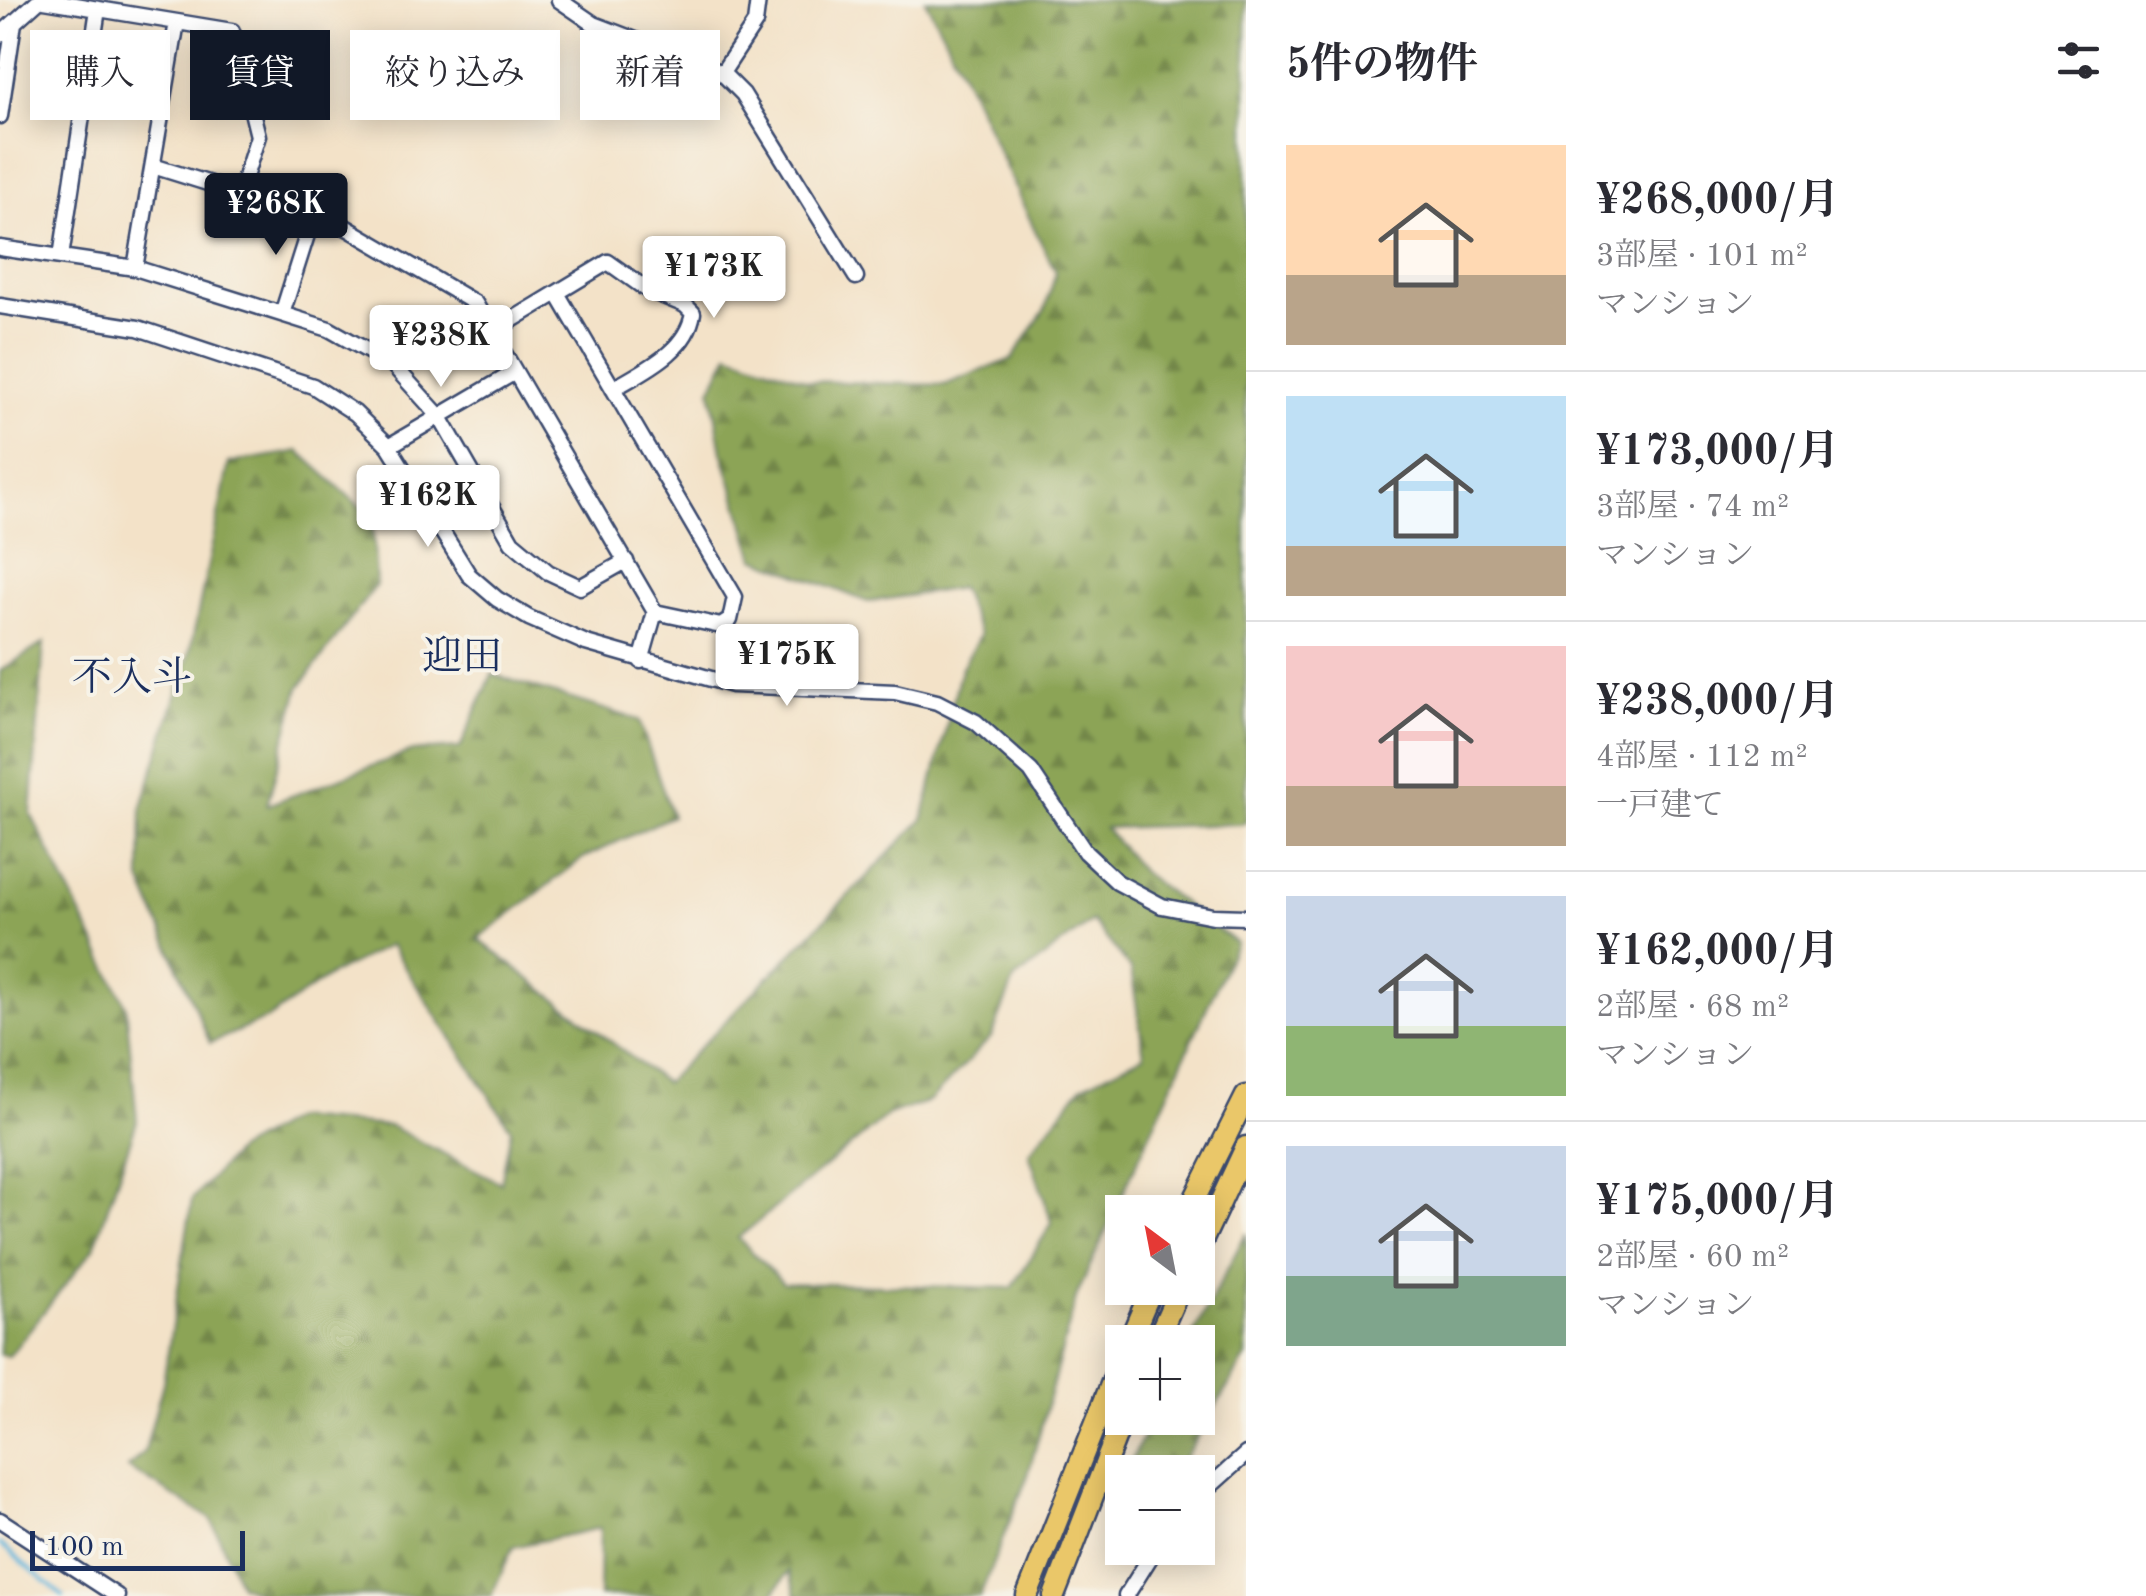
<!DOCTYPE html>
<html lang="ja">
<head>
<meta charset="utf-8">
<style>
	body { margin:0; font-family:"Old Standard TT","Noto Serif JP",serif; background:#f7f7f7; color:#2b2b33; height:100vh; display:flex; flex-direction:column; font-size:38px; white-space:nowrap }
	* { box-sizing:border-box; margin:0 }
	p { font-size:32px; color:#7c7c81 }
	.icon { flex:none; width:55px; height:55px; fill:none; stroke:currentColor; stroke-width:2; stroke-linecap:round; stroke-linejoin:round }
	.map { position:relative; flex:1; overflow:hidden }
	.drawer { display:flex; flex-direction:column; background:#fff; width:900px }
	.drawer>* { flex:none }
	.top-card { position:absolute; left:30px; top:30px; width:950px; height:90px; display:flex; gap:20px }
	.needle { width:65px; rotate:328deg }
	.fabs { position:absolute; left:1105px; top:1195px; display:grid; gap:20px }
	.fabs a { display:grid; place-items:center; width:110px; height:110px; border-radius:0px; background:#fff; box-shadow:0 5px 25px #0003; font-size:50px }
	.scale { position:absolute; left:30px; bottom:25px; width:215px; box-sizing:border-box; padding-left:10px; border:5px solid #1b2f5e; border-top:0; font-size:28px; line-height:35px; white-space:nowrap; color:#1b2f5e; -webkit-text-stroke:8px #f7f3e8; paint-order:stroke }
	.price { position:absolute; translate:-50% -85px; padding:0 22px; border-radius:10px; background:#fff; color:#222; font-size:32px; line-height:65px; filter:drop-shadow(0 2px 5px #0008) }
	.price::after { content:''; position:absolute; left:50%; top:60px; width:30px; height:22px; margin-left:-15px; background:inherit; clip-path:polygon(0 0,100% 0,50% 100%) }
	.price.selected { background:#111827; color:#fff }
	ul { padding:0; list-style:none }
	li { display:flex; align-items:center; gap:30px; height:250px; padding:0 40px }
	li+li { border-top:2px solid #e1e1e2 }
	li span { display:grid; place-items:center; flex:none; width:280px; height:200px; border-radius:0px; color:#555 }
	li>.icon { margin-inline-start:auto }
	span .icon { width:120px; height:120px; fill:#fffc; stroke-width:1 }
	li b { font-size:42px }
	h2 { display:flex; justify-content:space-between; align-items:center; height:120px; padding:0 40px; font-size:42px }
	.chip { padding:0 35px; border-radius:0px; background:#fff; box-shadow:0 5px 25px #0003; font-size:35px; line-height:90px }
	.chip.selected { background:#111827; color:#fff }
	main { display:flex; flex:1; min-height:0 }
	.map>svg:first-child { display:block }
</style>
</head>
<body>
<main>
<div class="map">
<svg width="1246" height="1596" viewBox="0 0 1246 1596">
	<defs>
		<pattern id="forest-firs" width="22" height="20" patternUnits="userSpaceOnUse" patternTransform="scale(2.5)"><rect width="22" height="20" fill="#8ca456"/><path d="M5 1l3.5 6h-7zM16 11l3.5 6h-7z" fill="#72864a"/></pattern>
	</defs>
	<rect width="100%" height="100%" fill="#f7f3e8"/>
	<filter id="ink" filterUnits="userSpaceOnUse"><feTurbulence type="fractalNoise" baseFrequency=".01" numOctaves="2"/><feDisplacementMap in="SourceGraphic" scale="20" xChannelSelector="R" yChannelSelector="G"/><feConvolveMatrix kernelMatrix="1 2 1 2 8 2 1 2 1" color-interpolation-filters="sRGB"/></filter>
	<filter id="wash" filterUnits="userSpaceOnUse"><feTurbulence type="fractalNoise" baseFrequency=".0048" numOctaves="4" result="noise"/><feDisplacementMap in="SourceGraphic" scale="40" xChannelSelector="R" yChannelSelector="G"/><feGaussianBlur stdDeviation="2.25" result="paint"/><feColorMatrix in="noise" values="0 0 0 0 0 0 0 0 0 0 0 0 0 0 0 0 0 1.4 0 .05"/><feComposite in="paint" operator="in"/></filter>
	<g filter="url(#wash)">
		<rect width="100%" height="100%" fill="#f3e2c8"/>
		<path fill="url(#forest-firs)" stroke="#546a5a" stroke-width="2.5" fill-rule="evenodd" d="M925 0H1246V821L1241 824 1105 828 1143 873 1236 943 1077 1295 1028 1475 980 1596H796L789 1571 772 1596H599L600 1528 513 1547 491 1596H265L240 1585 211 1519 128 1468 145 1450 163 1383 192 1199 236 1151 294 1118 390 1126 501 1183 511 1129 390 945 330 975 269 1018 210 1043 141 880 142 806 190 651 229 463 299 451 373 518 376 585 299 688 267 805 412 751 460 748 492 674 639 720 672 816 583 858 478 939 665 1083 923 819 961 669 980 635 960 588 868 602 755 558 722 452 711 390 729 353 809 381 944 385 1012 359 1045 309 1056 272C1009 183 974 88 925 0ZM1092 921 1131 969 1144 1055 1082 1086 1029 1153 1052 1223 1012 1288 783 1283 738 1238 888 1115 930 1101 992 1036 1014 980Z
			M44 643 31 814 126 1005 137 1121 94 1248 9 1356 0 1355V671Z
			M1246 1233V1357L1176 1472H1126L1152 1418H1198V1342H1189Z"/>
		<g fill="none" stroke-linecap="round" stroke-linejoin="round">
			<path stroke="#5cb2d9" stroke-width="4" d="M0 1544 63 1596"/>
		</g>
	</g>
	<g filter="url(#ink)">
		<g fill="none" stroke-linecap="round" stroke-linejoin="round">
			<g stroke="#3b4a6e" stroke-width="19">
				<path id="minor" d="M44 0 232 31 258 136 240 193
					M559 0 594 24 722 73 743 94 856 277
					M0 35 39 0
					M722 73 755 23 758 0
					M0 116 14 23
					M153 166 342 225 475 303 655 612 721 626 730 620 735 597 557 293
					M0 248 135 268 329 329 393 365 440 417 512 542 548 572 580 587 626 561
					M61 257 98 9
					M135 268 177 22
					M0 306 138 328 313 386 355 413 389 446 469 575 497 599 529 618 586 643 732 685 895 692 937 702 976 722 1031 771 1085 852 1117 882 1162 906 1213 916 1246 917
					M282 314 313 216
					M492 332 608 262 646 289 685 305 693 313C687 352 643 371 613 389
					M389 446 515 372
					M641 661 655 612
					M1198 1497 1246 1454
					M0 1520 117 1596
					M1126 1596 1156 1548"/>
			</g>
			<g stroke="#3b4a6e" stroke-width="25">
				<path id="highway" d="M1188 1212 1246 1096
					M1198 1250 1246 1147
					M1129 1342 1152 1288
					M1156 1342 1180 1288
					M1027 1596 1122 1357
					M1054 1596 1123 1418"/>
			</g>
			<use href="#minor" stroke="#fff" stroke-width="14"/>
			<use href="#highway" stroke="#eac769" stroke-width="20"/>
		</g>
	</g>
	<g text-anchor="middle" stroke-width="8" stroke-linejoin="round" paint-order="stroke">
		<g font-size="40" fill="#1b2f5e" stroke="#f7f3e8">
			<text x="462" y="669">迎田</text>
			<text x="132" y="690">不入斗</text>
		</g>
	</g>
</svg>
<div class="fabs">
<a><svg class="needle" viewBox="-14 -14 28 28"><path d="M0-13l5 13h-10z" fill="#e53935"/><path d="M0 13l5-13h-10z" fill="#7c7c81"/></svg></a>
<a>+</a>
<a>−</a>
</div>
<div class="scale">100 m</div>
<b class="price selected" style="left:276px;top:258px">¥268K</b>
<b class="price" style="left:714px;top:321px">¥173K</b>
<b class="price" style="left:441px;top:390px">¥238K</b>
<b class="price" style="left:428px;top:550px">¥162K</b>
<b class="price" style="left:787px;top:709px">¥175K</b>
<div class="top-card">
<a class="chip">購入</a>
<a class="chip selected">賃貸</a>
<a class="chip">絞り込み</a>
<a class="chip">新着</a>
</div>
</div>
<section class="drawer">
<h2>5件の物件<svg class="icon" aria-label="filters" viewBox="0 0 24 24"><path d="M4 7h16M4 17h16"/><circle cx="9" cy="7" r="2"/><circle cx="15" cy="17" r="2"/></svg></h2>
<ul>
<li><span style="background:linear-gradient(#ffd9b3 65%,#b9a48a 0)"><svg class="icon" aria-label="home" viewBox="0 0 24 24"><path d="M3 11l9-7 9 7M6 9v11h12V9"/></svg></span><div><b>¥268,000/月</b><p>3部屋 · 101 m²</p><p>マンション</p></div></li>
<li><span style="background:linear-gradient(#bfe0f5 75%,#b9a48a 0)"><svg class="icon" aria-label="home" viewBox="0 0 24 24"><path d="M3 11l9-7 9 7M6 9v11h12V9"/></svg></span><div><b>¥173,000/月</b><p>3部屋 · 74 m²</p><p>マンション</p></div></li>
<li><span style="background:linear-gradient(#f6c9c9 70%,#b9a48a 0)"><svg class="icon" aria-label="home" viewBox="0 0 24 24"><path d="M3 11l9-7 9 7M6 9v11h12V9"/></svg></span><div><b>¥238,000/月</b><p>4部屋 · 112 m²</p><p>一戸建て</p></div></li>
<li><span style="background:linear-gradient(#c9d6e8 65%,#8fb573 0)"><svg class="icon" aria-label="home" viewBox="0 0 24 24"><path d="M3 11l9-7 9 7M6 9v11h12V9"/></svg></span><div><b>¥162,000/月</b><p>2部屋 · 68 m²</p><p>マンション</p></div></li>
<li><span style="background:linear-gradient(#c9d6e8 65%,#7fa58c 0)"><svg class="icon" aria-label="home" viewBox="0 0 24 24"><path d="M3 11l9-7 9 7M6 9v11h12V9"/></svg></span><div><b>¥175,000/月</b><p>2部屋 · 60 m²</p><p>マンション</p></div></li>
</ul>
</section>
</main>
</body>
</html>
